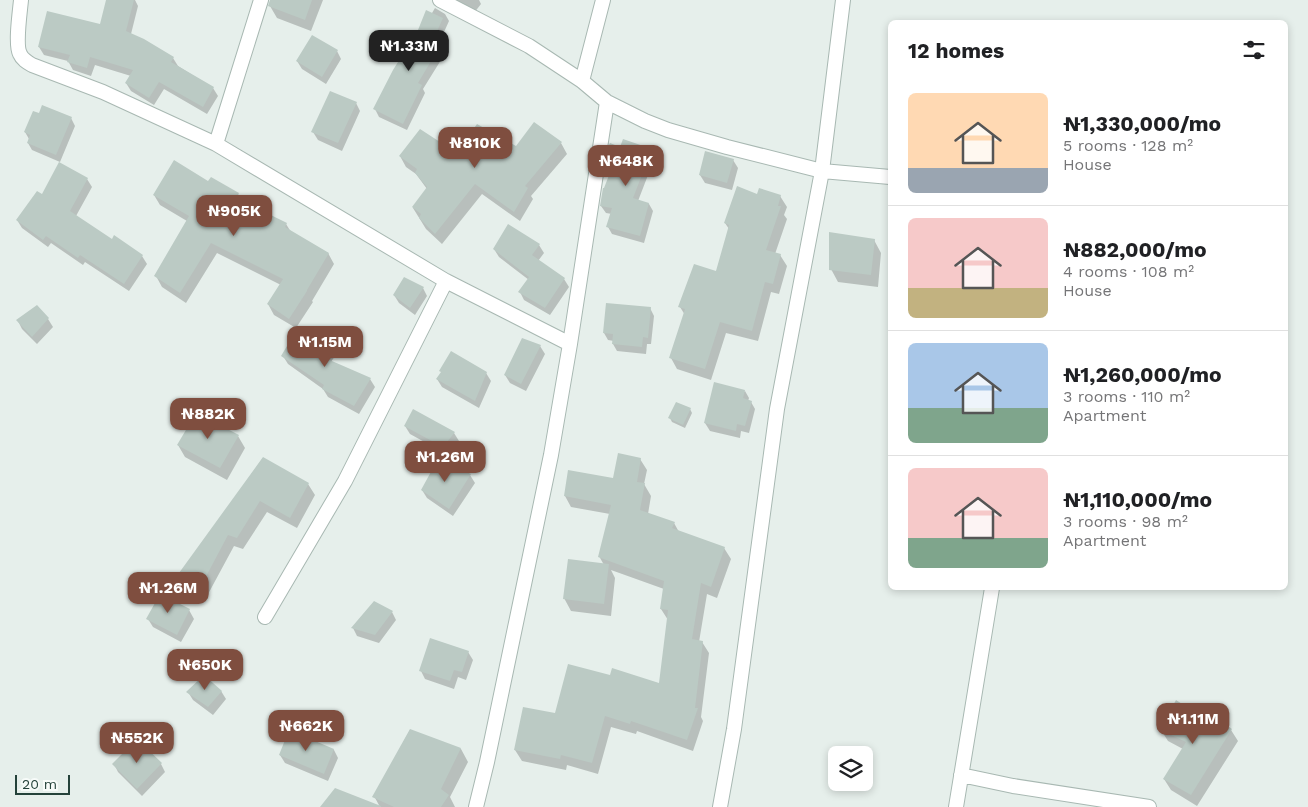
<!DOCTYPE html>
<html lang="en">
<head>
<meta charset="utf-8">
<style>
	body { margin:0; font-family:"Work Sans",sans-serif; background:#f2f2f2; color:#202124; height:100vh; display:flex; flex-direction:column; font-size:19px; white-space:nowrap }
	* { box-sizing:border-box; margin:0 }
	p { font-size:16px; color:#757577 }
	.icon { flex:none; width:28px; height:28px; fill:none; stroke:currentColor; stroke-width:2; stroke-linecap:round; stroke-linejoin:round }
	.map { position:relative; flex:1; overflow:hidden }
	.side { position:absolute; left:888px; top:20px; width:400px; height:570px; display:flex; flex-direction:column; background:#fff; border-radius:8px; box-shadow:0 2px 8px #0003 }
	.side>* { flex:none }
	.controls { position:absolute; left:828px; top:746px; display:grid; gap:10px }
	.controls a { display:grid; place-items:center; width:45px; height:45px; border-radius:8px; background:#fff; box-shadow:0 2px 8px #0003; font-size:25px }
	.scale { position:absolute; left:15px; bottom:12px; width:55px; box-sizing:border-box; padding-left:5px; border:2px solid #24423a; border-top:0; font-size:14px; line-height:18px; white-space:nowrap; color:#24423a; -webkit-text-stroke:4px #f7fbf9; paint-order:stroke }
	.price { position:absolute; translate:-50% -42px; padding:0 11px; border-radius:10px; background:#7f4e3f; color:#fff; font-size:16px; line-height:32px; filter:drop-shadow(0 1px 2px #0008) }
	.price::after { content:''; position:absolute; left:50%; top:30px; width:15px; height:11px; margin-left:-8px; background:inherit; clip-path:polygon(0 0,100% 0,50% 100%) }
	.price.on { background:#222; color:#fff }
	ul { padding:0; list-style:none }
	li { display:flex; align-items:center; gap:15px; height:125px; padding:0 20px }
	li+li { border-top:1px solid #e0e0e0 }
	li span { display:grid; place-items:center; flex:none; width:140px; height:100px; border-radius:8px; color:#555 }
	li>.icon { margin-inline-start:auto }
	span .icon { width:60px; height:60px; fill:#fffc; stroke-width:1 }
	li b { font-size:21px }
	h2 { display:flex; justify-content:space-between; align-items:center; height:60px; padding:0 20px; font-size:21px }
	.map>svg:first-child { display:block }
</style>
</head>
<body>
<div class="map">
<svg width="1308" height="807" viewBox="0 0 1308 807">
	<rect width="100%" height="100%" fill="#e6efeb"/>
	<path fill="#0003" d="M107 0H135L138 6 131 34 143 40 173 58 178 66 213 88 218 96 207 114 164 89 154 105 131 91 126 83 131 76 95 65 91 76 73 70 68 61 44 55 39 47 101 26Z
		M272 0H323L311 31 277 18 270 6Z
		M450 0H479L481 4 474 13Z
		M435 8 445 14 449 21 435 52 441 60 423 89 425 93 407 130 379 117 375 109Z
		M337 51 341 59 326 84 302 69 297 61Z
		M356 103 360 111 342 151 318 140 313 132Z
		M71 118 75 126 60 162 32 150 28 143 29 139 25 132Z
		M534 123 561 143 567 154 531 196 533 199 520 221 482 194 442 244 426 229 413 208 427 189 416 174 406 167 400 156 457 155 517 148Z
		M621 149 651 150 655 157 638 201 649 204 653 211 644 243 612 234 608 227 612 214 606 213 601 206 615 165 609 157Z
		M733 160 738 168 732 190 705 183 700 175Z
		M87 179 92 187 76 216 112 241 114 237 142 256 147 264 129 291 85 262 83 265 51 243 48 247 22 228 17 220 42 196Z
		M209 183 238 194 243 202 286 224 291 232 328 253 334 264 312 301 313 302 296 328 274 315 268 304 281 285 217 253 186 303 162 287 156 276 187 221 160 205 154 195Z
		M758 195 780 196 787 207 784 215 787 219 775 254 780 255 787 266 779 294 771 292 758 341 726 333 711 380 677 369 671 358 685 315 680 307 716 273 729 229 725 223Z
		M508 226 539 245 544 253 538 261 564 279 569 287 550 315 524 300 520 292 529 280 499 257 494 249Z
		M874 240 881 253 878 287 838 282 831 269Z
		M423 288 427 296 415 315 399 303 394 295Z
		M650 308 654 316 651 344H647L646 354 617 351 613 344 614 341 608 340 604 333Z
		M48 319 53 327 37 344 22 329 18 321Z
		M540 346 545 354 526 391 510 383 505 375Z
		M330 348 335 356 331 362 370 379 375 387 359 414 328 397 323 389 288 364 283 356Z
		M486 373 491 381 479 408 442 387 437 379Z
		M745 391 749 398 748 401 751 402 755 409 749 433 741 431 740 438 710 431 705 423Z
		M690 409 692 413 685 428 672 422 670 418Z
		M405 426 454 433 459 441 448 455 410 434Z
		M238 436 245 448 227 480 185 457 178 445Z
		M263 458 308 484 315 495 297 528 267 512 243 549 234 546 207 596 187 584 181 573Z
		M640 459 647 470 644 484 651 496 648 514 674 523 679 532 724 548 731 559 717 598 707 594 699 642H702L709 653 701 717 703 721 693 751 637 731 636 734 611 727 598 774 567 765 566 770 522 761 515 750 556 714 611 676 660 684 668 620 661 609 664 589 611 570 615 578 611 616 571 611 564 598 604 565 599 556 610 514 571 507 565 496 569 471 614 479Z
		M470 475 475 483 453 516 427 498 422 490Z
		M189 610 194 619 181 642 153 627 148 619Z
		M392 612 396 620 379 643 357 636 353 628Z
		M468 652 473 660 466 680 458 677 454 689 425 679 421 671Z
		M221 691 226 699 213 715 193 700 188 692Z
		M1202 719 1231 730 1238 741 1197 806 1171 790 1164 779 1183 749 1168 741 1161 730Z
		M410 730 461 749 468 762 450 797 455 807H380L374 796Z
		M290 732 334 750 338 758 328 781 285 763 280 755Z
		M114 764H161L165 772 142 796 118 772Z"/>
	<path fill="#bbcac4" d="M106 0H134L126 31 144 39 174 57 171 62 214 87 203 107 159 82 149 98 125 83 133 70 90 57 87 68 67 62 70 55 38 47 47 11 100 24Z
		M270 0H312L305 20 268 6Z
		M426 10 443 18 430 47 437 51 418 83 422 85 403 124 373 109 393 70 418 30Z
		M312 35 338 50 322 77 296 61Z
		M330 91 357 102 338 143 311 132Z
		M42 105 72 117 56 155 27 143 30 135 24 132 33 111 39 113Z
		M534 122 562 142 525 186 528 188 514 212 475 184 435 234 419 218 421 214 412 207 427 187 415 173 417 169 399 156 420 129 457 153 477 124 516 146Z
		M623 139 652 149 633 198 649 203 640 236 606 227 612 208 600 206 603 188H604L615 160 607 157 609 145 610 143 620 147Z
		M705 151 734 159 727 183 699 175Z
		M174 160 208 181 211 177 239 193 236 198 287 223 285 227 329 253 307 290V291L289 319 267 304 283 279 211 243 180 293 154 276 189 216 153 195Z
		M59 162 88 178 70 211 112 239 114 235 143 255 124 284 80 255 78 258 46 236 43 240 16 220 37 191 42 194Z
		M737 186 757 194 759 188 781 195 778 206H781L766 250 781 254 773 284 765 282 752 331 720 322 705 369 669 358 685 309 678 307 694 264 716 271 729 225 724 223Z
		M508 224 540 244 532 255 565 278 545 308 518 292 529 277 493 249Z
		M829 232 875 239 871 275 829 270Z
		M404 277 424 287 410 308 393 295Z
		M606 303 651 307 648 338 643 337 642 347 612 344 613 334 603 333Z
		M37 305 49 318 32 337 16 320Z
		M296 331 331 347 325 358 371 378 354 406 322 389 324 385 281 356Z
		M522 338 541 345 521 384 504 375Z
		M451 351 487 372 475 401 436 379 441 372 439 371Z
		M714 382 745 390 743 398 752 401 745 426 737 424 736 431 704 423Z
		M676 402 691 408 683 425 668 418Z
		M413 409 455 432 443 447 404 426Z
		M196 413 239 435 220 468 177 445Z
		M618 453 641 458 637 482 645 483 640 510 675 522 672 528 725 547 711 587 701 583 692 639 703 641 695 708H698L687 740 631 721 630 724 605 716 592 763 561 755 560 759 514 750 523 707 555 713 568 664 610 675 612 668 659 683 668 610 660 609 664 581 598 557 611 505 564 496 568 470 613 478Z
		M263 457 309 483 290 518 260 501 237 538 228 535 201 586 179 573Z
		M438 459 471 474 449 509 421 490Z
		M568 559 609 564 604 604 563 599Z
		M160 594 190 609 177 635 146 619Z
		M374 601 393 611 375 635 351 628Z
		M430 638 469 651 462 672 454 670 450 681 419 671Z
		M204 675 222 691 208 707 186 692Z
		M1176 700 1202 717 1206 710 1232 729 1191 795 1163 779 1186 742 1160 730Z
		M410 729 461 748 441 789 449 795 441 807H394L372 797Z
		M289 730 334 749 324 774 279 755Z
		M137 739 162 763 137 789 112 764Z
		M335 788 381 806V807H320Z"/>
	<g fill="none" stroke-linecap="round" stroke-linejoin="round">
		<g stroke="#a8b8b2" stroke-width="16">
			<path id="minor" d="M21 0C20 11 15 45 20 54 22 59 27 62 32 65L103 92 216 144 446 281 570 344
				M440 0 529 46 582 81 607 102 645 121 668 130 727 147 822 171 890 177
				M582 81 603 0
				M216 144 261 0
				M265 617 345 481 446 281
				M961 775 1013 786 1149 807
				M476 807 487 762 551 455 570 344 607 102
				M720 807 734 729 777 409 822 171 843 0
				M956 807 992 588"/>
		</g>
		<use href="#minor" stroke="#fff" stroke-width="14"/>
	</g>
</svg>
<div class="controls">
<a><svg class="icon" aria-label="layers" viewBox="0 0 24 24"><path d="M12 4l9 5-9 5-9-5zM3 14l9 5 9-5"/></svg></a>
</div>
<div class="scale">20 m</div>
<b class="price on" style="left:409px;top:72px">₦1.33M</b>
<b class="price" style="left:475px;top:169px">₦810K</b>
<b class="price" style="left:626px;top:187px">₦648K</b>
<b class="price" style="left:234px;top:237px">₦905K</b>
<b class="price" style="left:325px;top:368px">₦1.15M</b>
<b class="price" style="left:208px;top:440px">₦882K</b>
<b class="price" style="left:445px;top:483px">₦1.26M</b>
<b class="price" style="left:168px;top:614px">₦1.26M</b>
<b class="price" style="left:205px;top:691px">₦650K</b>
<b class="price" style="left:1193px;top:745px">₦1.11M</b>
<b class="price" style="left:306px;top:752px">₦662K</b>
<b class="price" style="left:137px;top:764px">₦552K</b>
<section class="side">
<h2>12 homes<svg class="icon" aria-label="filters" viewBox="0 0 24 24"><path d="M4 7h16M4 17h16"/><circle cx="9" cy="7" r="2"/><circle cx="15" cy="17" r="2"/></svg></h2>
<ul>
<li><span style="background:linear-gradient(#ffd9b3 75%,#9aa5b1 0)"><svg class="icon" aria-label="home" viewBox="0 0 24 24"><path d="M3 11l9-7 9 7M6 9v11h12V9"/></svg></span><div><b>₦1,330,000/mo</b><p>5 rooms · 128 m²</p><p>House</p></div></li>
<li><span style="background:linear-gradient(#f6c9c9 70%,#c2b280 0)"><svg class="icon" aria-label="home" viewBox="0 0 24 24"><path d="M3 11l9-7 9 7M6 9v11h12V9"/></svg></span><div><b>₦882,000/mo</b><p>4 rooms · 108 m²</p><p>House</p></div></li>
<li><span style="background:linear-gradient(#a9c7e8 65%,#7fa58c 0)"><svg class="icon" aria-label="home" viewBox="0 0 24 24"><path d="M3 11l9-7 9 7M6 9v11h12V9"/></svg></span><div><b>₦1,260,000/mo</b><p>3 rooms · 110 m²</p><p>Apartment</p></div></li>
<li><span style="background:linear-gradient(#f6c9c9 70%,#7fa58c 0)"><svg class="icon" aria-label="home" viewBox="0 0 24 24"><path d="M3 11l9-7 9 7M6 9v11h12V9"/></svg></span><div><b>₦1,110,000/mo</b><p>3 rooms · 98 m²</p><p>Apartment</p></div></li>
</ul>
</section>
</div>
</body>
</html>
